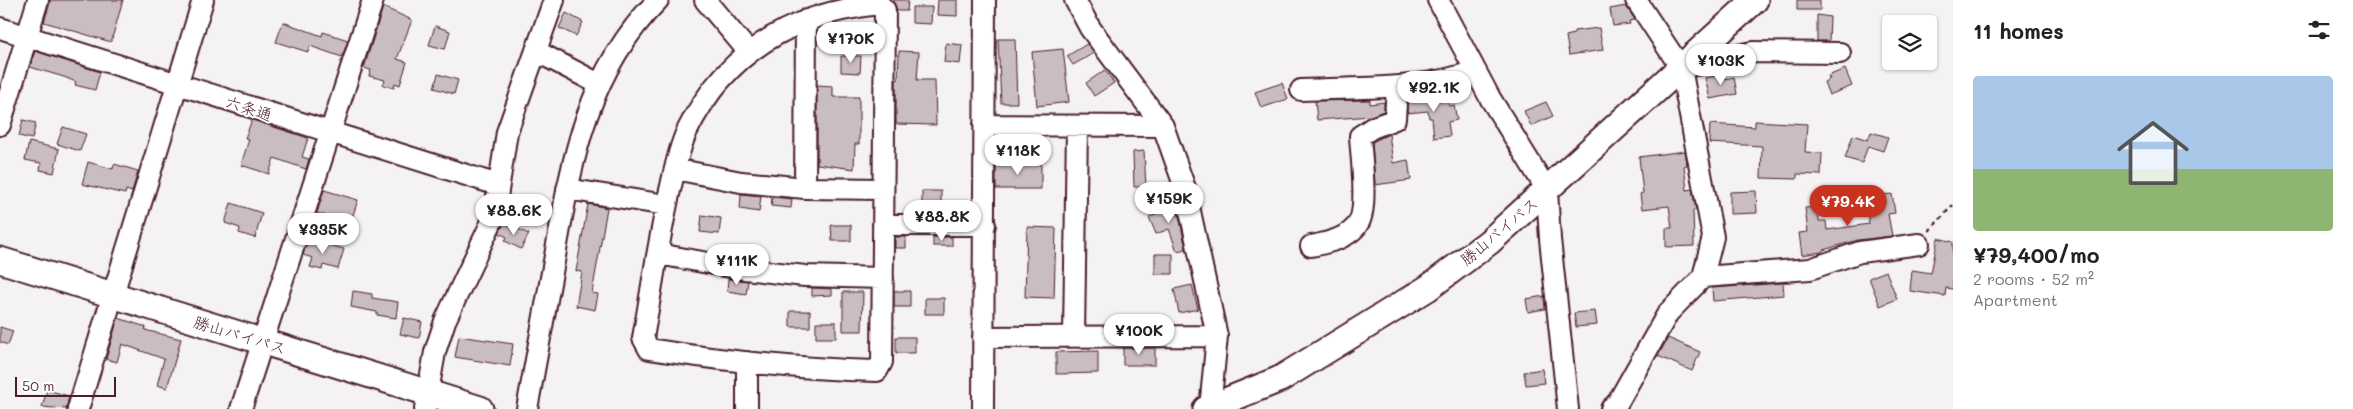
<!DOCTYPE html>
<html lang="en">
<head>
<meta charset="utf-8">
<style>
	body { margin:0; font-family:Mali,"Klee One",sans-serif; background:#f2f2f2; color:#222; height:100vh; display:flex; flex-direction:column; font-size:19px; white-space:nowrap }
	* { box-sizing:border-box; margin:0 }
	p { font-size:16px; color:#767676 }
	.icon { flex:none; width:28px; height:28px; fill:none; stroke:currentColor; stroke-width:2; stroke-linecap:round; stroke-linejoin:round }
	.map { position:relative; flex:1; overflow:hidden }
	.details { display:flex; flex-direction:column; background:#fff; width:400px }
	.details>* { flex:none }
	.tools { position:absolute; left:1882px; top:15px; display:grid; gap:10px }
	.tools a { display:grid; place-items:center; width:55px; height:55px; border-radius:5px; background:#fff; box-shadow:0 1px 4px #0004; font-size:25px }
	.scale { position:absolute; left:15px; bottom:12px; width:101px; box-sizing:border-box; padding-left:5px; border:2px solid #4a1f2b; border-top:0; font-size:14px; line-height:18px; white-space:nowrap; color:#4a1f2b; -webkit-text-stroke:4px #fff; paint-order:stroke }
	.price { position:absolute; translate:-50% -42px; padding:0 11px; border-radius:18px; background:#fff; color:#222; font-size:16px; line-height:32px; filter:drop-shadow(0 1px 2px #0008) }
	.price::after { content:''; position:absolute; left:50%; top:30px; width:15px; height:11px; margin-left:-8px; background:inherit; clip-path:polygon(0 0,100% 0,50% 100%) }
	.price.current { background:#c8321e; color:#fff }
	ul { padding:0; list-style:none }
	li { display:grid; align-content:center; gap:10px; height:265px; padding:0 20px }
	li+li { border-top:1px solid #e0e0e0 }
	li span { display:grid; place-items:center; height:155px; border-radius:5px; color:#555 }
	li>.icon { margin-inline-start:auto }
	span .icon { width:90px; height:90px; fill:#fffc; stroke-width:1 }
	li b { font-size:21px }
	h2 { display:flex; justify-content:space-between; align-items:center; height:60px; padding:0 20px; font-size:21px }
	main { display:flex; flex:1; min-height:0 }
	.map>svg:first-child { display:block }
</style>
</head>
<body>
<main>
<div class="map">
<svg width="1953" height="409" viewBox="0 0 1953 409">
	<rect width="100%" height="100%" fill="#f4f2f2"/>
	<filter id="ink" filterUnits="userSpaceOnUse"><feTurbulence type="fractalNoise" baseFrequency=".02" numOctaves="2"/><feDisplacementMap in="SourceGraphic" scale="10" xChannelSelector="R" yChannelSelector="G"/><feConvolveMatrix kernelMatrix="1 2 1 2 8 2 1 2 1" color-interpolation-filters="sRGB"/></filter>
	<g filter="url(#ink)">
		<path fill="#cabdc1" stroke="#4a1f2b" d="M51 0H123L111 42 44 22Z
			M892 0H908L907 11H897Z
			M938 0H957V16L937 15Z
			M1797 0H1820V10H1797Z
			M1626 6 1635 20 1629 21 1630 24 1613 26 1610 9Z
			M383 7 412 20 397 59 407 62 400 85 395 83 394 88 383 85 385 80 369 76 371 70 364 68Z
			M912 7H932L931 24 912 23Z
			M566 13 583 22 576 36 559 28Z
			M1817 15 1830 17 1829 41H1817Z
			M283 22 322 36 323 32 348 40 342 57 310 46 308 52 276 42Z
			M435 26 450 31 445 49 429 45Z
			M1599 28 1603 50 1569 55 1566 36 1574 34V31Z
			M998 39H1015L1017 103H1001Z
			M946 43 962 45 960 64 944 62Z
			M1087 44 1094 53 1073 65 1067 56Z
			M1063 49 1069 102 1037 106 1032 52Z
			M35 51 100 72 95 90 75 85 76 82 64 77 30 67Z
			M899 51 919 52 917 80H935L936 125 896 124V80H898Z
			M841 56H861L860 73 841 72Z
			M1845 69 1852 86 1829 95 1824 82 1830 79 1828 76Z
			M1105 70 1114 83 1094 96 1086 83Z
			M438 74 458 80 454 94 434 88Z
			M1725 74V79L1734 77 1737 94 1710 99 1705 78Z
			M1282 83 1288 99 1261 108 1255 92Z
			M817 85 833 86V97H859V144H855L854 169 817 164Z
			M1427 95 1429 103 1447 99 1449 106 1454 105 1457 120 1448 122 1450 136 1434 138 1432 118H1429L1428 111 1407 113 1408 97Z
			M1370 100V104L1384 102V111L1371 116 1317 120 1315 101Z
			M1546 102 1553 116 1531 126 1524 111Z
			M23 120 36 123 32 139 19 136Z
			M252 120 308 138 302 157 309 159 306 169 274 158 269 174 241 165 249 139 245 138Z
			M1755 121 1807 124 1805 152 1822 153 1821 175 1797 174V179L1761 178 1762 146 1709 143 1710 124 1755 127Z
			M63 127 86 134 80 151 57 144Z
			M1871 132 1888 137 1883 151 1868 146 1862 163 1845 158 1853 135 1868 140Z
			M1389 134 1393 163 1408 160 1411 180 1375 185 1372 142Z
			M29 142 59 149 54 173 40 170 41 163 25 160Z
			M1144 151 1146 187H1134L1133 152Z
			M1685 151 1687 165 1684 166 1687 190 1692 189 1696 210H1693L1694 246 1666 247V228H1672L1669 206 1642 209 1640 194 1643 193 1639 157Z
			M88 162 113 169 114 164 138 171 132 192 126 190 125 194 82 184Z
			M996 163H1041V189H996Z
			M324 190 358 200 350 224 317 213Z
			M922 191H941V207H922Z
			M1756 191 1757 213 1730 214V192Z
			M741 194 761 196 759 212 740 209Z
			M1892 194 1895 213 1888 214 1892 236 1858 240 1823 250 1822 252 1802 255 1799 233 1808 232 1805 208 1818 207 1819 221H1826L1827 230 1869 224 1865 197Z
			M772 197 792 199 791 208 771 206Z
			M1176 202 1186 249 1177 251 1169 229 1156 234 1149 217 1155 215 1154 211Z
			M231 203 262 213 255 238 239 233 240 228 225 223Z
			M588 204 607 208 592 293 598 294 595 310 576 306 582 272 576 271Z
			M702 215 721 218 719 234 700 232Z
			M504 223 529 234 521 249 505 241 507 237 499 233Z
			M831 225H851V241H832Z
			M1027 227 1056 228 1054 298 1025 297Z
			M895 237H906V248H895Z
			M933 237H952V246H933Z
			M1938 238 1953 242V289L1946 288 1945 296 1910 291 1912 270 1931 273Z
			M308 239 344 249 338 269 323 265 322 270 310 267 313 258 303 255Z
			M1155 254H1173V274H1155Z
			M1886 271 1897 299 1880 306 1869 278Z
			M728 279 748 281 746 294 727 291Z
			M1783 283 1784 295 1713 301 1712 288Z
			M1192 285 1198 309 1179 313 1174 289Z
			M812 288 832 289V295L812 296Z
			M353 291 372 294V298L398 302 396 318 377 315V312L351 307Z
			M894 291H910V307H894Z
			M843 292H863L862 331H843Z
			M1544 296 1545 309 1528 312 1526 299Z
			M925 298H944V314H925Z
			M790 311H810V327H790Z
			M1595 311 1597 325 1576 327 1574 313Z
			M118 318 146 327 145 330 181 339 167 388 157 385 164 359 122 344 117 362 106 359Z
			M404 318 422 322 419 338 400 334Z
			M816 322H836V338H816Z
			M0 327 13 331 8 345 0 342Z
			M459 336 513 344 510 366 455 357Z
			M896 337H915V353H896Z
			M1668 338 1700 352 1692 371 1658 356Z
			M1123 348H1155V365H1123Z
			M1098 351V373L1056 374V352Z
			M1542 369 1544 383 1526 385 1524 372Z
			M47 390 69 396 66 409 42 407Z"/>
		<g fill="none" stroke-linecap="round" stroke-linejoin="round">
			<g stroke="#4a1f2b" stroke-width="24">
				<path id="minor" d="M705 0 748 51
					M1075 0 1090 28 1163 126 1185 188 1217 336 1210 409
					M1438 0 1490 98 1547 190 1550 239 1568 409
					M879 4 885 10 882 362 877 371C800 369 724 361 649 349L643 338C652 288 659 236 671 186 675 168 679 148 687 131 726 51 793 13 879 4Z
					M0 28 498 185
					M536 51 599 84
					M1681 68 1753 52 1840 53
					M1301 90C1360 87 1419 91 1475 71
					M0 125 38 0
					M984 125 1163 126
					M675 169 741 182 805 188 883 189
					M805 188 806 20
					M567 189 666 205
					M883 225H985
					M1311 246C1327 243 1351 238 1359 222 1368 206 1361 155 1360 136L1372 128 1395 119 1397 87
					M658 254 736 268 805 276 883 278
					M1703 277 1810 269 1860 252 1919 244
					M1074 336 1077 126
					M983 337 1217 336
					M78 409 203 0
					M241 409 373 0
					M425 409 435 352 445 321 494 217 507 132 554 0
					M527 409C536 358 546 307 555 256 572 160 586 73 658 0
					M747 409V362
					M983 409 985 0
					M1611 409 1618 402 1668 313 1703 277 1713 237 1681 68 1636 0"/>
			</g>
			<g stroke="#4a1f2b" stroke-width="29">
				<path id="major" d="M0 260 480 409
					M1206 409 1280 379 1428 288 1489 242 1755 0"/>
			</g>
			<path stroke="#4a1f2b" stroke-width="2.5" stroke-dasharray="4 4" stroke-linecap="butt" d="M1929 231 1953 205"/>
			<use href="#minor" stroke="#fff" stroke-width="20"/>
			<use href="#major" stroke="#fff" stroke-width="25"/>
		</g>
	</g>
	<g text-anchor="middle" stroke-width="4" stroke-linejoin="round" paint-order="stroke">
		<g font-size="16" fill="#4a1f2b" stroke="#fff">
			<text transform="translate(249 108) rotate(18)" y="6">六条通</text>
			<text transform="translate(1499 231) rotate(-40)" y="6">勝山バイパス</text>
			<text transform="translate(240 335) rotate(17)" y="6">勝山バイパス</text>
		</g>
	</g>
</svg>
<div class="tools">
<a><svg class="icon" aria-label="layers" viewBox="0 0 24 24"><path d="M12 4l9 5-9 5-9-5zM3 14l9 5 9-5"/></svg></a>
</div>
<div class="scale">50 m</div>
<b class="price" style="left:851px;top:64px">¥170K</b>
<b class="price" style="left:1721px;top:86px">¥103K</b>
<b class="price" style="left:1434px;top:113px">¥92.1K</b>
<b class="price" style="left:1018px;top:176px">¥118K</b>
<b class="price" style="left:1169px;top:224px">¥159K</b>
<b class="price current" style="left:1848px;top:227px">¥79.4K</b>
<b class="price" style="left:514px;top:236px">¥88.6K</b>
<b class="price" style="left:942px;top:242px">¥88.8K</b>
<b class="price" style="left:323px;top:255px">¥335K</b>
<b class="price" style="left:737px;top:286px">¥111K</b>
<b class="price" style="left:1139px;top:356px">¥100K</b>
</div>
<section class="details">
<h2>11 homes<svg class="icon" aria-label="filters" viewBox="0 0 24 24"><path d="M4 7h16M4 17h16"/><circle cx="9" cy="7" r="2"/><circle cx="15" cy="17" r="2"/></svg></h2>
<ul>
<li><span style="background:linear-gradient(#a9c7e8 60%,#8fb573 0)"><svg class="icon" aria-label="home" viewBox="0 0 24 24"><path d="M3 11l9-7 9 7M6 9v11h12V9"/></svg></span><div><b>¥79,400/mo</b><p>2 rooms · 52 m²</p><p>Apartment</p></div></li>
</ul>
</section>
</main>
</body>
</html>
